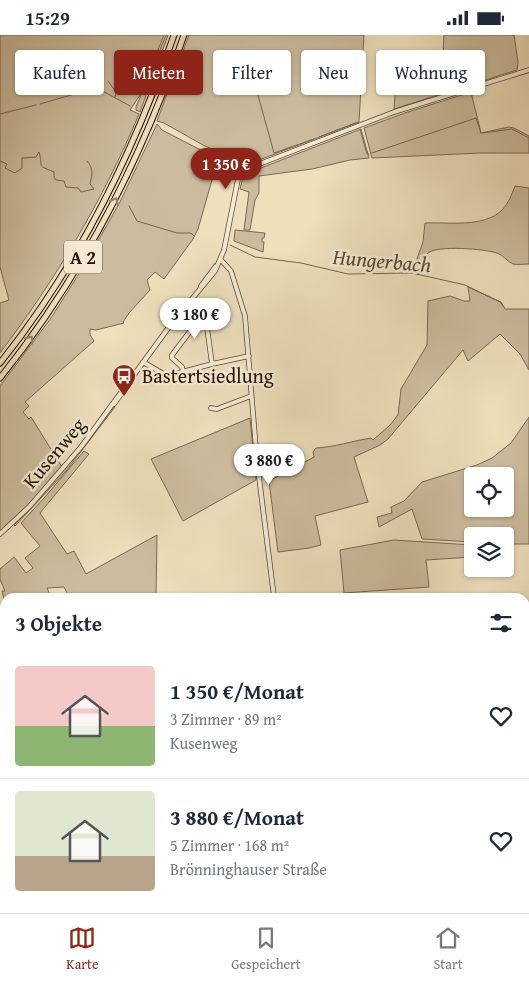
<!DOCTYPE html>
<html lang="de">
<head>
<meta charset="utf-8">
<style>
	body { margin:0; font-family:"Gentium Book Plus",serif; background:#f6f6f7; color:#1f2937; height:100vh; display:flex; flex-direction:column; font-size:19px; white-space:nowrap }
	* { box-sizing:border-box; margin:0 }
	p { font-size:16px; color:#747a83 }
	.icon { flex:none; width:28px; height:28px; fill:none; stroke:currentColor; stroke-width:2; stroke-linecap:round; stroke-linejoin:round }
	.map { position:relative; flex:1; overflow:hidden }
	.drawer { position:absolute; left:0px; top:558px; width:530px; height:321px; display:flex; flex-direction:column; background:#fff; border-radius:15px 15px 0 0; box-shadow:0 1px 4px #0004 }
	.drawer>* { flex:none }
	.hud { position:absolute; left:15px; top:15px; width:500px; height:45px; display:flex; gap:10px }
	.controls { position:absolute; left:464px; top:432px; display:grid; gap:10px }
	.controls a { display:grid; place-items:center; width:50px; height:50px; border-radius:5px; background:#fff; box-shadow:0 1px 4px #0004; font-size:25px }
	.price { position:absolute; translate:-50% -42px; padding:0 11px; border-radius:18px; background:#fff; color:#222; font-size:16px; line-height:32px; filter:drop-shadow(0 1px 2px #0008) }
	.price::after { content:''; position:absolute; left:50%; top:30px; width:15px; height:11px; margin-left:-8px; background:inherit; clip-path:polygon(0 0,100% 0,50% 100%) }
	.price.selected { background:#8f2418; color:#fff }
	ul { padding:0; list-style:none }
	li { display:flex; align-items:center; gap:15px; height:125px; padding:0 15px }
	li+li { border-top:1px solid #e0e1e3 }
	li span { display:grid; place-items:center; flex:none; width:140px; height:100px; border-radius:5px; color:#555 }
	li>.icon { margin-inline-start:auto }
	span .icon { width:60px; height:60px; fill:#fffc; stroke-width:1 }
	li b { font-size:21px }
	h2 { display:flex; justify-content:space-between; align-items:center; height:60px; padding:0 15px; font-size:21px }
	.pill { padding:0 18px; border-radius:5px; background:#fff; box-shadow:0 1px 4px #0004; font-size:18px; line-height:45px }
	.pill.selected { background:#8f2418; color:#fff }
	.status { display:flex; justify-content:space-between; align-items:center; height:35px; padding:0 25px; background:#fff; direction:ltr }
	.status svg { height:14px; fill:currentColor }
	.tabs { display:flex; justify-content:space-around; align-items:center; height:70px; border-top:1px solid #e0e1e3; background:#fff; font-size:14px; color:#747a83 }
	.tabs a { display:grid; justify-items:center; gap:2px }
	.tabs .selected { color:#8f2418 }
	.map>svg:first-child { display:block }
</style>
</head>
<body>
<div class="status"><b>15:29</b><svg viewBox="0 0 49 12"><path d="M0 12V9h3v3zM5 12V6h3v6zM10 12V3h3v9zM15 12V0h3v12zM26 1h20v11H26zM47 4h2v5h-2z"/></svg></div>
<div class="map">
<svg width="529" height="878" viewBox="0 0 529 878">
	<rect width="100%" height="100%" fill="#eedfbd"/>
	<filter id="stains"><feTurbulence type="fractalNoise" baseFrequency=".004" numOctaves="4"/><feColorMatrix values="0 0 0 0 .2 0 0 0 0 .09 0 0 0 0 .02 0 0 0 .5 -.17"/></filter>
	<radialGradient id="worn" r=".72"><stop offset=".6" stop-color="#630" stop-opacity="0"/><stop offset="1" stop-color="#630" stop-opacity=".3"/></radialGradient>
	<path fill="#ccbc9e" stroke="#796852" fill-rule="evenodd" d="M0 0H164L140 60 130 75 139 79C103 165 56 244 0 318V268L9 265 0 232Z
		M166 0H168L140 77 136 75V72Z
		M189 0H364L359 87 246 130 203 110 164 88 157 86Z
		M444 0H514L518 27 517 35 441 59Z
		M397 30 431 37 433 59 438 60 394 74Z
		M471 57 481 98 509 92 514 93 529 101V118H481L372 123 364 93 405 78Z
		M157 89 162 95 218 124 198 194 193 204 164 244 155 237 147 245 150 255 129 278 123 287 124 288 96 295 90 294V300L94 306 25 367 29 371 23 377 29 384 31 382 62 432 17 482 0 497V351L51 283 82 234 120 167Z
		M361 94 369 123 350 125 312 134 259 141V158L255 165 250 195H244L249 157 240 154 242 146 248 138Z
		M515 151 529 153V229C524 229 518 230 513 229 508 227 503 220 497 218 485 214 437 210 428 218 422 223 420 232 419 239L412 238 423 207 425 188C448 187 484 193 502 175 508 169 512 159 515 151Z
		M235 195 265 198 264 203H262V207H264L263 217 234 206Z
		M468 252 501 267 505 274H529V335L520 319 500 299 468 326 463 315 388 404 380 410 354 422 368 467 315 481 321 510 309 513 278 517 269 446 314 422 313 417 316 413C335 412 352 406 371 403L373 405 390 390 398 380 401 354 427 310 428 266 450 261 464 266H470Z
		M114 371 115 372 66 436 15 491 14 490 63 436Z
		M529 382V509H505V501H472V507L422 504 412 474 379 492 377 482 392 478 391 472 404 466 422 447 477 430 492 423 511 408ZM505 441V474H472V441Z
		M250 383 256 445 183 486 151 424Z
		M84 416 89 419 40 478 67 519 74 516 86 539 157 500 156 562H103L102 559 91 562H69L64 552 47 553 51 562H5V568L2 556H5L0 544V534L14 522 26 538 33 533 25 523 40 511 21 488 45 462Z
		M394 505 472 510V522L426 525 429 552 344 558 340 515Z
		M529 851V878H491L489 874H525V852Z"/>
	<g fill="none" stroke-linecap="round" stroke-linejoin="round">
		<path stroke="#75644f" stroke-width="1" d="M277 24 259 30 254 38 256 53 274 118 314 104
			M108 46 116 57 115 62
			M88 48 130 71
			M40 69 85 56
			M0 79 36 70
			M360 94 367 119H369
			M483 98 512 94 529 103
			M319 102 358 87
			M372 118 476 83 481 98
			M0 126 7 129 5 133 15 138 22 133V123L36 122 39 117C44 134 35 129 54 137V142L56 145 64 146 66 152 78 153 81 157 94 154 90 149C92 141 94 133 87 126
			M129 171 137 186 177 198H191L194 201
			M230 210 255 222 301 228 348 239 412 238 465 250 500 267 504 272
			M0 827 5 826"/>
		<g stroke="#584634" stroke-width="5.5">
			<path id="minor" d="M221 225 231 236 245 281 257 426 274 562
				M201 251 216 231
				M203 283 206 277 213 275
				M143 327 167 341 212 329 249 321
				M183 336 182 332 172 323V320L201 282 206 285 212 329
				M114 369 127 351
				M211 373 217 374 251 361
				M0 499 29 472 81 412 172 288 215 236 224 215 238 144 244 135 394 77 529 35
				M0 625 5 628
				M525 640 529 639
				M0 740 3 761
				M0 799H5
				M67 878 68 874
				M283 878 284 874"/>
		</g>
		<g stroke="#261306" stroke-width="6">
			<path id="major" d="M525 777 529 775
				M365 878 371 874"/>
		</g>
		<g stroke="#261306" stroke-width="7">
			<path id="highway" d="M0 328C78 231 134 117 174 0
				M0 343C82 241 142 123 184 0"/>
		</g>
		<use href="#minor" stroke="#f4ead4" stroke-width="4"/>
		<use href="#major" stroke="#eedfbd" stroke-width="4.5"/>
		<use href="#highway" stroke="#eedfbd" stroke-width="5"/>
	</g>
	<defs><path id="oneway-chevron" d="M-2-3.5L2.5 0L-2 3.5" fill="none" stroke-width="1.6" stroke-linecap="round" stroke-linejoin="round" transform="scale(1.25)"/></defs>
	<g stroke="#94836b">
		<use href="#oneway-chevron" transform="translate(115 166) rotate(-63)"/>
		<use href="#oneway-chevron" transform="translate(30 304) rotate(-55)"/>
	</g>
	<defs>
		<g id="bus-pin" transform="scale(1.25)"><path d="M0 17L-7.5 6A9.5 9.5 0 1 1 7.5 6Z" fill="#8f2418" stroke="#f4ead4"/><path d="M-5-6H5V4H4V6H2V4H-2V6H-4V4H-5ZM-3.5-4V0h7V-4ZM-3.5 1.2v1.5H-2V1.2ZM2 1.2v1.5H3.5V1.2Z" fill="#fff"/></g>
	</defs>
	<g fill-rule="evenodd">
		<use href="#bus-pin" x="124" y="341"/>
	</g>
	<g text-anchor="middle" stroke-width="5" stroke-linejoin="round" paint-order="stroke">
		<rect fill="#f4ead4" stroke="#645444" stroke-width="1" x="64" y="205.5" width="38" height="33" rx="4"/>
		<g font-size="19" font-weight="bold" fill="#261306">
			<text x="83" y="229">A 2</text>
		</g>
		<g font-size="20" fill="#261306" stroke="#f4ead4" text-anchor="start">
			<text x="142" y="348">Bastertsiedlung</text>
		</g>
		<g font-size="20" fill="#261306" stroke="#f4ead4">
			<text transform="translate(54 418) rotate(-50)" y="7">Kusenweg</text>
		</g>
		<g font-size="21" font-style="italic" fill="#5b4936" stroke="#f4ead4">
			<text transform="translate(382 226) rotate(5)" y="7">Hungerbach</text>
		</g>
	</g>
	<rect width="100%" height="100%" filter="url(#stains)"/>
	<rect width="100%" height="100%" fill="url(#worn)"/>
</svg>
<div class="controls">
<a><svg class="icon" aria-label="locate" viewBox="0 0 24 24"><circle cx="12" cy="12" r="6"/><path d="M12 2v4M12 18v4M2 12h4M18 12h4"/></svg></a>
<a><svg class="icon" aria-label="layers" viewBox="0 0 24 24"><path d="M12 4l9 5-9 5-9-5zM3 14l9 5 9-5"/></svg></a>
</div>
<b class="price selected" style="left:226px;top:155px">1 350 €</b>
<b class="price" style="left:195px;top:305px">3 180 €</b>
<b class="price" style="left:269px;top:451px">3 880 €</b>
<div class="hud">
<a class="pill">Kaufen</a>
<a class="pill selected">Mieten</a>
<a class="pill">Filter</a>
<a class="pill">Neu</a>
<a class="pill">Wohnung</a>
</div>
<section class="drawer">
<h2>3 Objekte<svg class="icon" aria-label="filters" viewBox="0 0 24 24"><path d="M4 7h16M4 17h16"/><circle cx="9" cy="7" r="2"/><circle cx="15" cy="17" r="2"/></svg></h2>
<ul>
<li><span style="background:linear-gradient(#f6c9c9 60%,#8fb573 0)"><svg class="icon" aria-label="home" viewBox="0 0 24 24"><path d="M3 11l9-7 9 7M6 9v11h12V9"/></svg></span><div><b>1 350 €/Monat</b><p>3 Zimmer · 89 m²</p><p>Kusenweg</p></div><svg class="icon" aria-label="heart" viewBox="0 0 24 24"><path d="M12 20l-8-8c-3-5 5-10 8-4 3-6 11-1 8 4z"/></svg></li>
<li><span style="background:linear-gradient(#dfe7d0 65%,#b9a48a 0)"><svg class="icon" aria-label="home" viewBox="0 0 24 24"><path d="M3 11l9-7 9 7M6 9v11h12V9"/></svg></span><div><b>3 880 €/Monat</b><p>5 Zimmer · 168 m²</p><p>Brönninghauser Straße</p></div><svg class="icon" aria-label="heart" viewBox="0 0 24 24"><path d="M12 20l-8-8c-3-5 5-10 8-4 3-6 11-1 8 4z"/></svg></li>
</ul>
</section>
</div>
<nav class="tabs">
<a class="selected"><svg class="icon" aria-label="map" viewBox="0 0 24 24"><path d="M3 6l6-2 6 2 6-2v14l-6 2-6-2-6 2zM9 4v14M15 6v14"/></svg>Karte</a>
<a><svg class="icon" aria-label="saved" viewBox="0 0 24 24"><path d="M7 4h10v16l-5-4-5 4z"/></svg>Gespeichert</a>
<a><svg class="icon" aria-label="home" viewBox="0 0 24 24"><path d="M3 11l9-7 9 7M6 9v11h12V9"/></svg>Start</a>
</nav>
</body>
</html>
